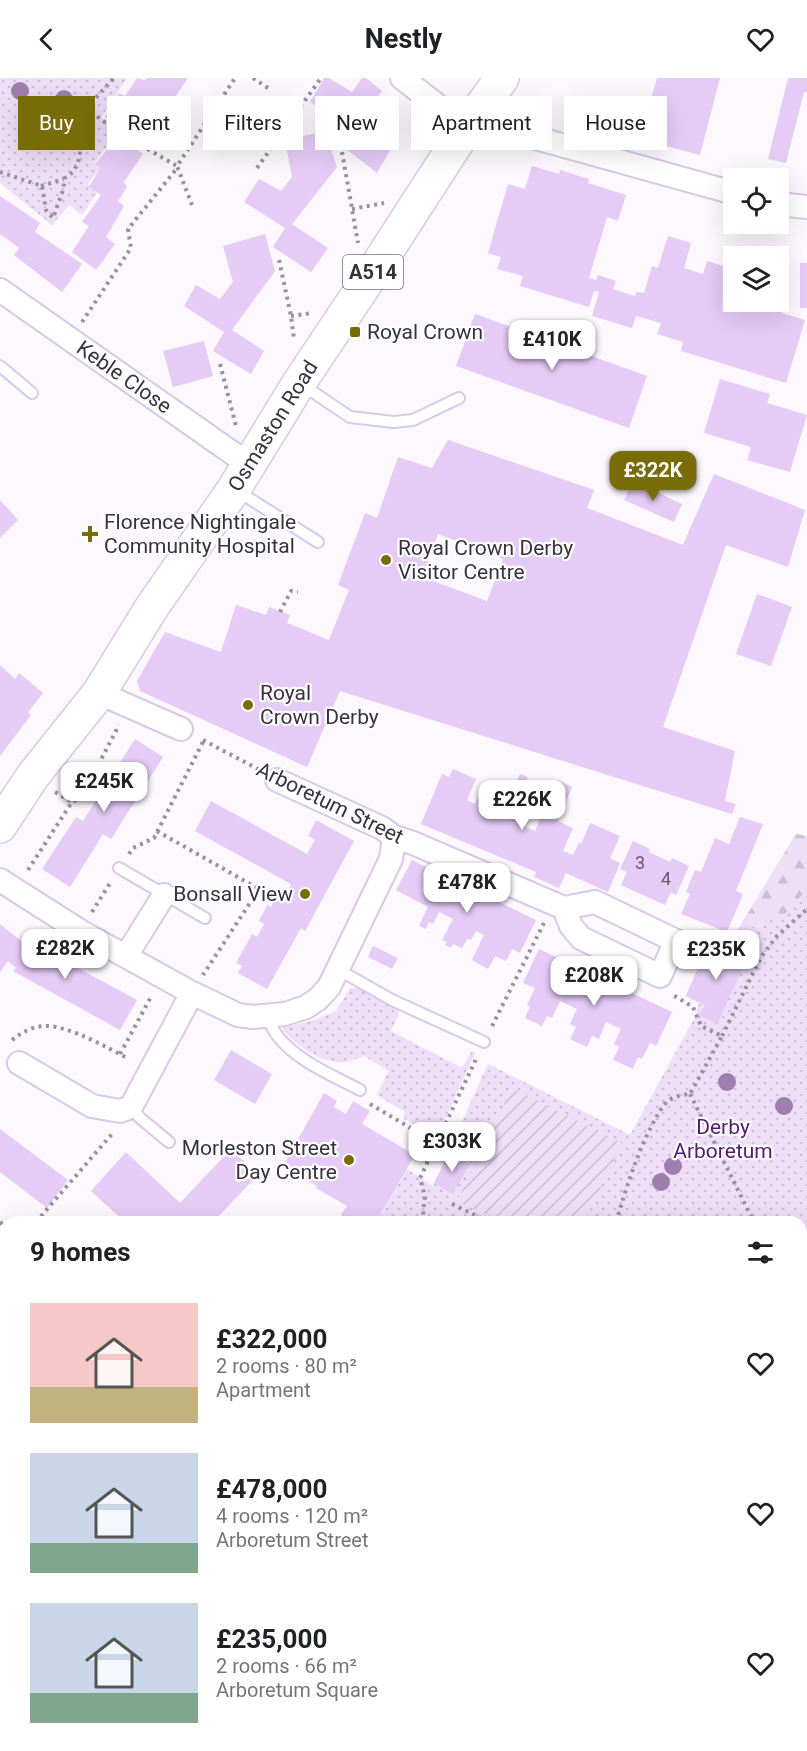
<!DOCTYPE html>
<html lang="en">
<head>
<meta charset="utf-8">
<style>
	body { margin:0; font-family:Roboto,sans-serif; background:#f2f2f2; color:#202124; height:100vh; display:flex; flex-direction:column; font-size:22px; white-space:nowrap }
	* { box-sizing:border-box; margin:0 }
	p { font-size:20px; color:#757577 }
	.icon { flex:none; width:33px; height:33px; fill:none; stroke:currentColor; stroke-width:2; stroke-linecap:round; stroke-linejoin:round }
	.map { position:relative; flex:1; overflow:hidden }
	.panel { position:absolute; left:0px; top:1138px; width:807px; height:536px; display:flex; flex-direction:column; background:#fff; border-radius:18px 18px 0 0; box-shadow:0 6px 24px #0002 }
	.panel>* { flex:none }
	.hud { position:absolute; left:18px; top:18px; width:771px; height:54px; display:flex; gap:12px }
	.tools { position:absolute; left:723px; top:90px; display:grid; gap:12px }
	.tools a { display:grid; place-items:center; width:66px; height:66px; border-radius:0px; background:#fff; box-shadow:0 6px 24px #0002; font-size:30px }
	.price { position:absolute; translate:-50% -51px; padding:0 14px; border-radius:12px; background:#fff; color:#222; font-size:20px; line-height:39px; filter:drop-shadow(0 2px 3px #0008) }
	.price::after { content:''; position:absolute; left:50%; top:36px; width:18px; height:14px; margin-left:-9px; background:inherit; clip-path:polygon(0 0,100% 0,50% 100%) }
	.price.active { background:#776c07; color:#fff }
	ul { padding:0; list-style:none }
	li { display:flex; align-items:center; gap:18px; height:150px; padding:0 30px }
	li span { display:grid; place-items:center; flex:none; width:168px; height:120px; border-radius:0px; color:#555 }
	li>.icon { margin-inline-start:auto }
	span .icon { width:72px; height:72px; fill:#fffc; stroke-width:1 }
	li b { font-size:26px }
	h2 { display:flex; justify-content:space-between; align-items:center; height:72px; padding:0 30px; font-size:26px }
	.chip { padding:0 21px; border-radius:0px; background:#fff; box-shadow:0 6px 24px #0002; font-size:21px; line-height:54px }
	.chip.active { background:#776c07; color:#fff }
	header { display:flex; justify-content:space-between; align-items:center; height:78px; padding:0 30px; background:#fff; font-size:27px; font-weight:700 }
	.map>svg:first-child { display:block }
</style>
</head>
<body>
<header><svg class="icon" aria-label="back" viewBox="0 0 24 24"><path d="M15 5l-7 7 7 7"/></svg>Nestly<svg class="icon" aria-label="heart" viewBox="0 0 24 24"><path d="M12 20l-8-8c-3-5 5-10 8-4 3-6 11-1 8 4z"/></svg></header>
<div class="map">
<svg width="807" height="1673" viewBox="0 0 807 1673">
	<defs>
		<pattern id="grass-dots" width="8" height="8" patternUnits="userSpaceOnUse" patternTransform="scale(1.5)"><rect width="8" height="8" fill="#eedef8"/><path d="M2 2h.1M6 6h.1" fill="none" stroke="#cdbfd6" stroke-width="1.8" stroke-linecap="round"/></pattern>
		<pattern id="forest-firs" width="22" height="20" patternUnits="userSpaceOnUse" patternTransform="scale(1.5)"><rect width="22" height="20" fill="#eedef8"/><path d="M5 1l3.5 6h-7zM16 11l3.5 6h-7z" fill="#cdbfd6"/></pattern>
		<pattern id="garden-furrows" width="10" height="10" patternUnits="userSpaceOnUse" patternTransform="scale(1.5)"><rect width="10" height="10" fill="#eedef8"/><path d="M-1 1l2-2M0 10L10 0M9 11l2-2" fill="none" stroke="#cdbfd6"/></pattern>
	</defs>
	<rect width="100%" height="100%" fill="#fcf8fe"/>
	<path fill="url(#grass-dots)" d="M0 0H127L101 40 118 54 94 85 100 90 88 106 97 115 82 137 69 127 52 147 0 105Z
		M796 756 807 758V1568L801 1572V1144H377L407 1091 433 1108 488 986 630 1057 696 937 699 925 686 918 707 869 726 878 730 865Z
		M350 910 363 911 397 929 399 936 391 953 462 990 472 973 475 975 441 1050 422 1052 403 1040 405 1034 377 1017 389 993 364 978C358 980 352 983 345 984 325 987 293 967 282 950L314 942 336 933Z
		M437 1668H649L641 1673H441Z"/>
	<path fill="url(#forest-firs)" d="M796 756 807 758V811L785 836 759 845 730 865Z
		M801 1451 807 1456V1568L801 1572Z"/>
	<path fill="url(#garden-furrows)" d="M512 1010 622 1065 584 1144H502L457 1123Z"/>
	<path fill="#e5cbf6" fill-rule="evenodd" d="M137 0 145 2 147 0H188L173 22 164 18 151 37 147 35 134 59 105 39 119 15 125 18Z
		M324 0H329L352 14 362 0H366L382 13 360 45 393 67 377 95 341 67 350 51 310 24Z
		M657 0H720L700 77 640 61Z
		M788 0H807V14H804L786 85 768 81Z
		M325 53 337 89 292 146 328 170 311 194 273 169 285 150 244 124 259 101 281 113 292 99 285 62Z
		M118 58 143 76 124 104 127 109 118 123 124 128 106 159 115 166 96 192 72 174 89 148 82 144 101 117 89 109 100 90 95 86Z
		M532 88 559 96 560 92 589 101 588 105 626 117 618 143 607 139 589 200 596 202 598 197 616 203 613 211 635 218 636 214 644 215 652 188 658 190 668 158 691 165 684 190 703 196 707 183 734 191V224H774L785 227 782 235 805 242 786 305 681 273 683 264 657 256 661 245 636 238 632 250 592 238 599 214 594 213 589 229 520 208 523 198 497 191 501 179 488 175 508 106 525 111Z
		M0 118 40 145 35 154 82 186 62 214 14 177 19 170 0 156Z
		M265 156 275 193 232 252 264 273 251 296 213 273 224 254 184 228 196 207 220 221 233 204 223 168Z
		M800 185H807V230H800Z
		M475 236 647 298 629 350 456 288Z
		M204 263 213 298 173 309 163 273Z
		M720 301 770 316 767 325 807 337 790 394 747 382 751 369 704 355Z
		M448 362 594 412 587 430 683 467 714 396 805 432 788 489 726 467 663 649 735 673 725 723 736 726 732 736 340 613 307 689 140 613 137 603 165 554 221 574 236 527 266 537 269 529 290 537 287 545 329 562 349 512 338 507 365 435 377 440 398 379 432 390ZM438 456 503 481 487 523 422 499Z
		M633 403 682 426 674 444 624 422Z
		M0 422 18 442 0 460Z
		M757 516 792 529 771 588 736 576Z
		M0 587 15 601 19 595 43 615 28 634 31 637 0 678Z
		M135 661 163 679 111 761 103 756 70 809 42 791 76 739 83 743Z
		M453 691 476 701 467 722 475 726 485 703 505 711 495 735 502 738 520 696 528 699 520 717 526 720 518 737 526 740 523 748 535 753 557 702 572 709 558 743 573 750 563 773 573 777 579 764 581 766 590 745 620 758 610 780 620 785 608 814 566 795 559 810 534 799 536 794 421 746 442 696 449 699Z
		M211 723 307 776 315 762 308 758 316 742 354 763 305 853 301 850 267 911 238 895 242 888 236 885 252 856 257 859 264 846 259 843 267 827 271 829 278 815 285 818 291 806 195 753Z
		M740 739 763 746 736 813 743 816 727 854 681 836 690 816 686 814 695 792 701 794 715 760 729 766Z
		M633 763 650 771 649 774 670 784 672 780 689 788 676 817 671 814 665 827 621 807 627 794 620 791Z
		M412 782 536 842 520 875 512 871 506 883 495 878 488 891 472 882 484 857 476 853 471 862 467 861 462 870 453 866 451 870 445 867 447 864 442 862 453 841 439 834 433 846 429 844 426 851 419 848 428 829 396 812Z
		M0 846 24 865 28 867 30 864 137 922 120 952 13 893 16 890 8 883 0 894Z
		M373 868 398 880 392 891 368 879Z
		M707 869 726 878 730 870 748 878 717 946 699 937 705 927 686 918Z
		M539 871 672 934 656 968 650 965 642 981 638 979 633 991 613 982 619 969 614 966 621 951 606 944 599 961 592 958 587 969 570 961 576 949 570 946 577 931 560 923 552 940 547 938 542 948 525 940 530 929 527 927 535 910 523 905Z
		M231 972 272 996 255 1026 214 1002Z
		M324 1015 337 1023 334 1029 346 1036 353 1023 370 1033 362 1046 415 1077 376 1144H354L341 1137 347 1128 316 1110 317 1108 283 1088Z
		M0 1051 68 1102 47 1130 0 1094Z
		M231 1071 258 1097 213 1144H125L91 1113 126 1074 180 1125Z
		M450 1075 470 1086 453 1116 434 1105Z
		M56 1668H72L76 1673H50Z
		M147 1668H198L192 1673H140Z
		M342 1668H392L395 1673H346Z"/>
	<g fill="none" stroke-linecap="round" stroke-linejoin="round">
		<g stroke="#dac9e6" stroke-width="14">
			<path id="lane" d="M0 288 32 315
				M301 306 350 339 394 344 413 342 459 320
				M236 412 318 464
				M119 790 205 840
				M339 892 392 922 484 964
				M267 939C270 945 273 951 276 956 296 983 332 997 360 1012
				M131 1029 140 1040 169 1064"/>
		</g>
		<g stroke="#dac9e6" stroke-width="26">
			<path id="street" d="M402 0 442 31 470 44 500 50 734 115
				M778 126 807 129
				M0 212 248 386
				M99 615 181 651
				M277 702 382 750 394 759 413 765 564 830
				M0 802 80 853 192 915 238 937 253 939 285 936 306 929 318 921 329 909 391 781 394 759
				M595 824 676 863 660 898 581 860 571 848 564 830Z
				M126 878 164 817
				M19 985 92 1028 120 1033 131 1029 192 915
				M0 1597 6 1588"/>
		</g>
		<g stroke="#dac9e6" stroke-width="36">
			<path id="primary" d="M0 748 32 699 99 615 152 529 234 411 299 305 379 185 470 44 502 0"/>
		</g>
		<path stroke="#98929b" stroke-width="4" stroke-dasharray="3 4.5" stroke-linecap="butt" d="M253 0 268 10
			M91 34 118 54 177 88
			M342 74 358 165
			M257 90 321 0
			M0 94 42 108 46 132 53 140 63 112 65 100 73 94 78 85 86 45 91 34 93 23 114 0
			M41 108 64 101
			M192 127 177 88 235 0
			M352 131 384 125
			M279 182 291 238 294 261
			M291 238 312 235
			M82 244 131 170 128 151 178 89
			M220 286 236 348
			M280 534 291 513 298 514
			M203 662 258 691
			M55 714 72 724
			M157 753 259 811 203 897
			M129 776 133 770 154 760 204 662
			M28 792 72 724 82 718 119 647
			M92 834 110 805
			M492 948 544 845
			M722 958 761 879 777 858 807 831
			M12 962C22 954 33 948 46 948 70 948 108 970 129 981
			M120 976 152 917
			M690 1016 754 1144
			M370 1026 436 1065
			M452 1126 489 1144
			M0 1144 6 1150
			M36 1144 112 1056
			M424 1144 423 1133 425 1119 420 1100 477 979
			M616 1144C626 1111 636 1078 652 1047 657 1038 661 1029 668 1023 674 1018 683 1017 690 1016L722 958 701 948 693 929 673 917
			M801 1233 807 1245
			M801 1320 807 1317
			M5 1468 3 1466 6 1463
			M801 1518 807 1515
			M425 1668 428 1673
			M487 1668 489 1673
			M10 1673 20 1668
			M246 1673 249 1668
			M260 1673 262 1668
			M535 1673 540 1668"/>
		<use href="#lane" stroke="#fff" stroke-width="10"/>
		<use href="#street" stroke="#fff" stroke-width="22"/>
		<use href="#primary" stroke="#fff" stroke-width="33"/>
	</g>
	<g fill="#9e7eae">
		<circle cx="20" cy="13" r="9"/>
		<circle cx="64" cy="21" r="9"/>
		<circle cx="727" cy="1004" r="9"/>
		<circle cx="784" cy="1028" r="9"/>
		<circle cx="673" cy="1088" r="9"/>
		<circle cx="661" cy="1104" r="9"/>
	</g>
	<g fill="#776c07" stroke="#fff" stroke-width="2">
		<rect x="349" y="248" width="12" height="12" rx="3"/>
		<path d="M87 447h6v6h6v6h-6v6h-6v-6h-6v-6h6z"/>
		<circle cx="386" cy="482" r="6"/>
		<circle cx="248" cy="627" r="6"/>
		<circle cx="305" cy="816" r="6"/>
		<circle cx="349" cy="1082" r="6"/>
	</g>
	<g text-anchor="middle" stroke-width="4.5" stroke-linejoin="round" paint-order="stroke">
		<g font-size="18" fill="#64586c">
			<text x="640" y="791">3</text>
			<text x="666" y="807">4</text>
		</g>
		<rect fill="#fff" stroke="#747078" stroke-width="1.5" x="343" y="177" width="60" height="34" rx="4.5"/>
		<g font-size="20" font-weight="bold" fill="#39323e">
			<text x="373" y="201">A514</text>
		</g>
		<g font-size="21" fill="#39323e" stroke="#fff" text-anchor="start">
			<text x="367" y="261">Royal Crown</text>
			<text x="104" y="451">Florence Nightingale<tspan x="104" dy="24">Community Hospital</tspan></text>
			<text x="398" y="477">Royal Crown Derby<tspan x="398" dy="24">Visitor Centre</tspan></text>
			<text x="260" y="622">Royal<tspan x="260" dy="24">Crown Derby</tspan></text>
			<text x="293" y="823" text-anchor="end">Bonsall View</text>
			<text x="337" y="1077" text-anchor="end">Morleston Street<tspan x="337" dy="24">Day Centre</tspan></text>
		</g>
		<g font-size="21" fill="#39323e" stroke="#fff">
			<text transform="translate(124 299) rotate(35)" y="7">Keble Close</text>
			<text transform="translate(273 348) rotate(-58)" y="7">Osmaston Road</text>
			<text transform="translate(330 725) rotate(26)" y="7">Arboretum Street</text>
		</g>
		<g font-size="21" fill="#521b6d" stroke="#fff">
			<text x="723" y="1056">Derby<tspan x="723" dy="24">Arboretum</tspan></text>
		</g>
	</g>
</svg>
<div class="tools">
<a><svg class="icon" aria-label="locate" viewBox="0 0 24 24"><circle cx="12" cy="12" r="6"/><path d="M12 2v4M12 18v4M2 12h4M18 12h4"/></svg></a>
<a><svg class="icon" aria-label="layers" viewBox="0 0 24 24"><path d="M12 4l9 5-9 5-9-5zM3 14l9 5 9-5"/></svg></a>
</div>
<b class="price" style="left:552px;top:293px">£410K</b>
<b class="price active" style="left:653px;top:424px">£322K</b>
<b class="price" style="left:104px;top:735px">£245K</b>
<b class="price" style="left:522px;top:753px">£226K</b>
<b class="price" style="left:467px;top:836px">£478K</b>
<b class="price" style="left:65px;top:902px">£282K</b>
<b class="price" style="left:716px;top:903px">£235K</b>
<b class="price" style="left:594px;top:929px">£208K</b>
<b class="price" style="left:452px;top:1095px">£303K</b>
<div class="hud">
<a class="chip active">Buy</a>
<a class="chip">Rent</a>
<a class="chip">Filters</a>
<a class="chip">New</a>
<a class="chip">Apartment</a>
<a class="chip">House</a>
</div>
<section class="panel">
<h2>9 homes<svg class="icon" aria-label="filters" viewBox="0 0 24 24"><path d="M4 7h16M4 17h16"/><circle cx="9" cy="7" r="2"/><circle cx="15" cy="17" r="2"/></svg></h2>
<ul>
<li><span style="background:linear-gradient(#f6c9c9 70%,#c2b280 0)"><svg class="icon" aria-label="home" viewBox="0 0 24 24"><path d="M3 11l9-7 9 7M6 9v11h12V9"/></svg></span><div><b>£322,000</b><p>2 rooms · 80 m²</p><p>Apartment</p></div><svg class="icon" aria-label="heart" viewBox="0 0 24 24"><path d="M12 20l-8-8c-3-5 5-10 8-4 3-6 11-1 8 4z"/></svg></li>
<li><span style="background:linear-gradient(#c9d6e8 75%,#7fa58c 0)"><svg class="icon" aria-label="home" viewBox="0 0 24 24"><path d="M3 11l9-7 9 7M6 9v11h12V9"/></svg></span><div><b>£478,000</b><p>4 rooms · 120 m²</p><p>Arboretum Street</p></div><svg class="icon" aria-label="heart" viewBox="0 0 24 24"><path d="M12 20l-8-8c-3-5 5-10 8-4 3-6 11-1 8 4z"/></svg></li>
<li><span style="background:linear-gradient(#c9d6e8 75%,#7fa58c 0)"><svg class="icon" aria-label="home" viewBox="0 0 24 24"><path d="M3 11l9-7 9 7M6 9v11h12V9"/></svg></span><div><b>£235,000</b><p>2 rooms · 66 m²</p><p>Arboretum Square</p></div><svg class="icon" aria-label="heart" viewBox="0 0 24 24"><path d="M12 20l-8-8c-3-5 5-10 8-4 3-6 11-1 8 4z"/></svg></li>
</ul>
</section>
</div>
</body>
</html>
